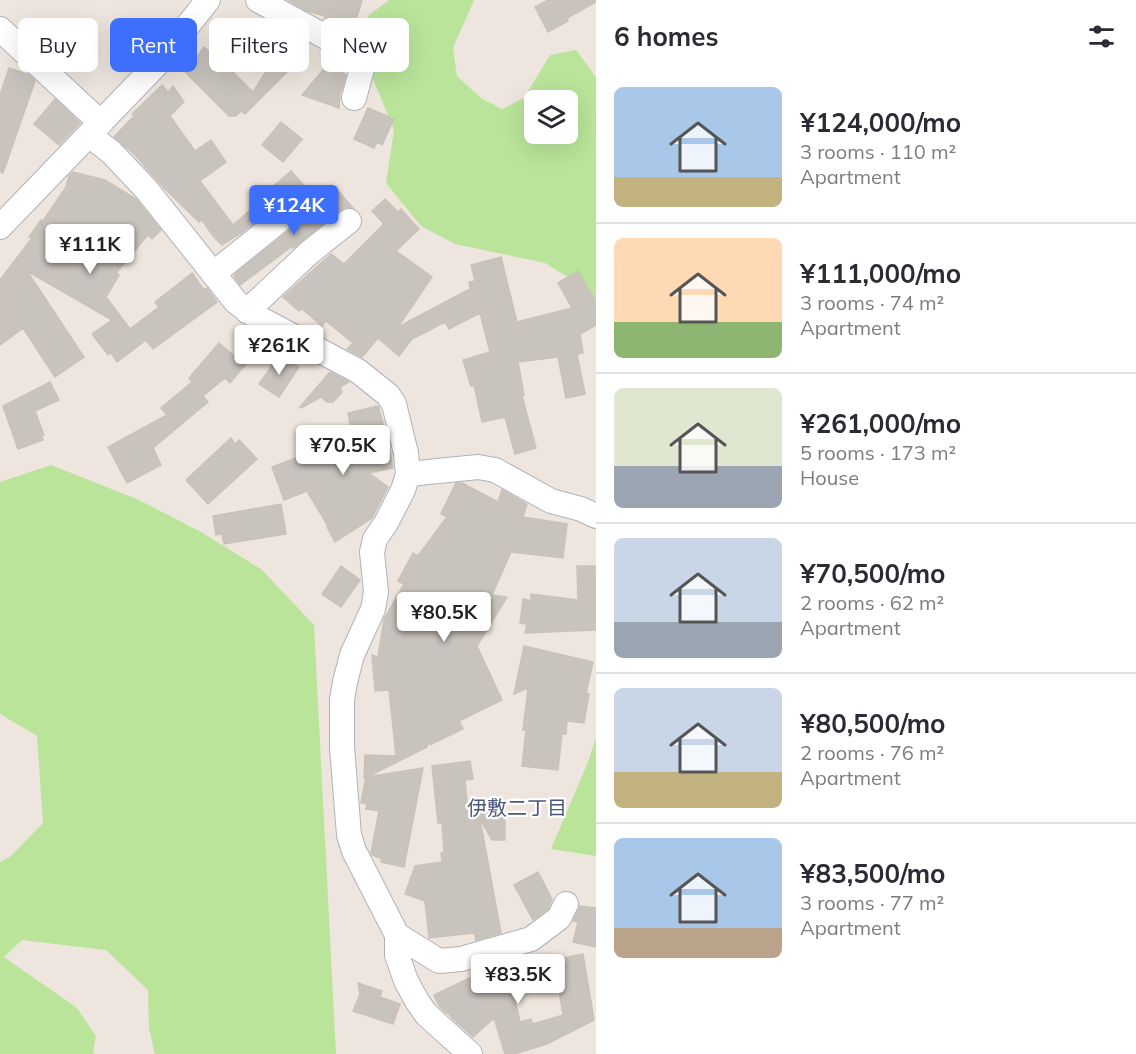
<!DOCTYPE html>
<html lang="en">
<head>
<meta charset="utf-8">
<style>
	body { margin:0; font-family:Mulish,"Noto Sans JP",sans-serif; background:#f2f2f3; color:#2b2b33; height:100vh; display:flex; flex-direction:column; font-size:22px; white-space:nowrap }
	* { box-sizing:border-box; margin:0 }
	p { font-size:20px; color:#7c7c81 }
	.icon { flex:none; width:33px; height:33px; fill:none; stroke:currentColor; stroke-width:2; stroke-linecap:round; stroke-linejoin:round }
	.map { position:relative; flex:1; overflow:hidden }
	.details { display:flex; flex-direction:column; background:#fff; width:540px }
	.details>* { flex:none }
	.top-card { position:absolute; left:18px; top:18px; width:488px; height:54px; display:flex; gap:12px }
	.buttons { position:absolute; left:524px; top:90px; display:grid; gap:12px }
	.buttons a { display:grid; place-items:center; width:54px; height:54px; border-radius:9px; background:#fff; box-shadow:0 6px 24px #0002; font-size:30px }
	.price { position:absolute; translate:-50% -51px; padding:0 14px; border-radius:6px; background:#fff; color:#222; font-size:20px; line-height:39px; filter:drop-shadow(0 2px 3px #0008) }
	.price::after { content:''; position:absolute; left:50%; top:36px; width:18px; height:14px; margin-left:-9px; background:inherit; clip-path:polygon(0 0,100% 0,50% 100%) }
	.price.on { background:#3d6ffc; color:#fff }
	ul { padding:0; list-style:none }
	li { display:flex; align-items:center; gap:18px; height:150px; padding:0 18px }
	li+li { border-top:2px solid #e1e1e2 }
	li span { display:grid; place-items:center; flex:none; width:168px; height:120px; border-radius:9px; color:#555 }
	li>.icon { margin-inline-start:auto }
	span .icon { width:72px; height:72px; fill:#fffc; stroke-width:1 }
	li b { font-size:26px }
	h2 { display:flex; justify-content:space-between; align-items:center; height:72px; padding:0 18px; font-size:26px }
	.pill { padding:0 21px; border-radius:9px; background:#fff; box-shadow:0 6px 24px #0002; font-size:21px; line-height:54px }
	.pill.on { background:#3d6ffc; color:#fff }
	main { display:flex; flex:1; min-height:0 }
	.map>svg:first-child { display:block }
</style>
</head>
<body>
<main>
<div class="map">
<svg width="596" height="1054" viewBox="0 0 596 1054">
	<rect width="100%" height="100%" fill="#eee6de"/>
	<path fill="#b9e49a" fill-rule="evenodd" d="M389 0H474L453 48 457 76 481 98 502 109 524 98 550 55 576 50 596 77V302L579 284 545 263 455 244 421 226 386 183 394 130 360 47 369 15ZM534 100H567V134H534Z
		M51 465 139 500 201 532 261 569 314 625 336 1054H155L149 1028 148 990 106 950 22 940 4 957 77 1008 96 1036 93 1054H0V862L10 857 43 823 37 736 0 714V482Z
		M596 737V856L551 849 588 762Z"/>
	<path fill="#c9c3bd" stroke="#c9c2b7" stroke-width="1.5" d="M288 0H362L353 31 334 25 324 20 325 16 307 11Z
		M548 0H596V2L567 18 568 21 548 32 535 7Z
		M282 46 305 54 245 114 241 111 236 116H229L185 72 204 47 228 67 253 92Z
		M328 64 346 75 340 94 339 108 302 95Z
		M9 68 29 75 35 81 3 173 0 172V95Z
		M162 85 168 92 173 86 184 102 170 116 195 151 211 140 226 162 200 181 233 225 271 192 269 190 291 171 308 190 299 189 292 192 241 233 222 245 213 236 202 220 199 222 163 187 134 154 114 137 134 116 132 114Z
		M55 99 80 123 59 145 34 124Z
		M368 108 394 119 382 145 377 142 374 148 354 139Z
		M281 122 302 139 283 162 262 145Z
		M73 172 105 180 136 199 161 230 152 239 148 235 116 273 119 275 106 297 130 329 159 307 155 302 192 273 204 290 207 288 217 302 153 349 146 340 117 362 111 353 108 355 92 334 112 320 27 271 84 357 55 377 23 328 0 345V280L32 238 29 237 41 220 43 221 66 187 69 176Z
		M339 192 353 208 346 207 340 210 293 248 291 247 240 285 234 276 236 273 310 214 314 208 315 200 312 195 324 207Z
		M385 199 398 212 401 209 419 229 396 251 432 277 398 327 470 289 469 282 475 281 471 265 501 257 517 322 572 308 558 283 578 271 596 302V325L580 334 583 353 577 354 585 394 566 398 558 357 518 362 524 395 522 396 536 448 515 454 505 417 482 422 474 385 471 386 463 360 490 352 480 313 449 329 445 322 412 339 399 356 378 338 362 357 347 349 353 343 326 321 322 326 301 308 299 311 283 297 331 254 344 264 384 224 372 211Z
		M219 343 245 365 230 383 225 378 203 396 208 402 153 448 161 465 127 483 108 447 167 415 161 408 192 382 189 378Z
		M280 354 299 367 279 397 259 384Z
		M330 372 349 382 340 387 342 392 333 402H327L321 397 301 408 300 407Z
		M50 382 59 400 35 411 44 435H41L43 440 18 449 3 406Z
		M378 406 386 433 393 468 369 473 388 487 372 518 335 542 327 527 328 526 307 491 284 500 272 467 307 454 309 460 354 443 348 413Z
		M231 438 235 444 239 440 257 459 208 504 186 480Z
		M456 483H462L498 502 502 490 527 504 523 517 567 524 563 558 511 552 492 595 507 597 477 646 502 700 459 721 463 729 430 745 429 738 427 747 367 777 423 768 404 867 381 862 382 859 372 855 371 853 379 811 366 809 367 804 361 803 366 777 364 778 365 755 396 756 389 690 375 691 372 655 378 657 384 619 404 584 398 581 413 553 418 556 447 517 441 514Z
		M281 504 286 534 224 544 222 534 216 535 213 516Z
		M341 566 360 580 341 607 322 594Z
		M577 566H595L596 630 525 633 527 624 520 623 523 599 531 601V594L578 600Z
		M524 646 593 662 586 693 589 694 584 723 567 721 566 734H562L558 770 522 766 526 730H523L528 688 514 694Z
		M470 761 473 779 465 780 468 812 505 811V840H492L480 819 501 933 476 940 474 933 429 938 425 901 405 894 415 866 442 862 441 853 444 852 442 823H438L432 766Z
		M538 872 552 899 548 909 533 920 514 885Z
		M580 906 596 908V947L573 942 578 922 573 921Z
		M583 954 594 1020 547 1044 514 1054H505L494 1018 473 1037 451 1017 448 1012 446 1013 439 1006 434 995 474 976 472 971 507 961V963L515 961 518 980 511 982 520 1022 531 1019 533 1024 563 1015 554 960Z
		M358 983 382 991 380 997 400 1004 393 1024 353 1011 360 994Z"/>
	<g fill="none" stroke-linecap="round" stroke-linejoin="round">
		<g stroke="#aeb2bc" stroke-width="26">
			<path id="street" d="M258 0 357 54 363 65 354 98
				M0 29 101 123
				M89 135 111 152 146 189 236 302 257 317 358 371 388 395 394 404 406 453 408 474 403 490 386 523 375 539 372 552 376 592 373 609 352 655 345 682 342 700V747L349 835 354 851 397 935V955L406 981 417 1001 426 1014 470 1054
				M0 227 158 63 208 0
				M213 274 301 203
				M247 311 310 252 349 221
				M408 474 478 467 495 470 551 501 581 509 596 516
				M397 935 439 961 461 959 531 939 559 918 566 904"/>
		</g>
		<use href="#street" stroke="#fff" stroke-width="24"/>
	</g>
	<g text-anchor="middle" stroke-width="4.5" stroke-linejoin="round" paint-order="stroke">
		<g font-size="20" fill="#4b587d" stroke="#fff">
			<text x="517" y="815">伊敷二丁目</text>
		</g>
	</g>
</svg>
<div class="buttons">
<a><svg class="icon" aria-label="layers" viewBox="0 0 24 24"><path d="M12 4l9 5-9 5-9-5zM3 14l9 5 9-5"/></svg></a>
</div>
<b class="price on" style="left:294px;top:236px">¥124K</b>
<b class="price" style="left:90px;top:275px">¥111K</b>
<b class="price" style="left:279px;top:376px">¥261K</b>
<b class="price" style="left:343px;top:476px">¥70.5K</b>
<b class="price" style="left:444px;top:643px">¥80.5K</b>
<b class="price" style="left:518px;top:1005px">¥83.5K</b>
<div class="top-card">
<a class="pill">Buy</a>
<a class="pill on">Rent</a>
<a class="pill">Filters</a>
<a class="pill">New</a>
</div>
</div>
<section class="details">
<h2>6 homes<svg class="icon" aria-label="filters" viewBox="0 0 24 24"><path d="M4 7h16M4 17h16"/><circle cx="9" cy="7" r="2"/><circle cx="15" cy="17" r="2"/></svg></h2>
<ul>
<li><span style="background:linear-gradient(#a9c7e8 75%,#c2b280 0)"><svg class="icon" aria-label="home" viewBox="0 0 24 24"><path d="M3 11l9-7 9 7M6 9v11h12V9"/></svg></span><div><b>¥124,000/mo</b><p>3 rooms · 110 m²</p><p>Apartment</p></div></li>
<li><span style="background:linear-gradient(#ffd9b3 70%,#8fb573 0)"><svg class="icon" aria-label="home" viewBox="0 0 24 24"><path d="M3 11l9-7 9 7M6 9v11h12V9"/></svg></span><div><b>¥111,000/mo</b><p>3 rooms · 74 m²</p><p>Apartment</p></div></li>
<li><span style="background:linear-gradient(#dfe7d0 65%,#9aa5b1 0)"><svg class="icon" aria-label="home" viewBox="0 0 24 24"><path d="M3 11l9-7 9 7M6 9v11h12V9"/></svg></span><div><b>¥261,000/mo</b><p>5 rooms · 173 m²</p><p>House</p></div></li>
<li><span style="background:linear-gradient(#c9d6e8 70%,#9aa5b1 0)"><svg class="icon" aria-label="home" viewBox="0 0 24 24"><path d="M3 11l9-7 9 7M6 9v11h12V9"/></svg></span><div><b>¥70,500/mo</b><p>2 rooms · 62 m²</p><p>Apartment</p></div></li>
<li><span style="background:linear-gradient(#c9d6e8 70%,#c2b280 0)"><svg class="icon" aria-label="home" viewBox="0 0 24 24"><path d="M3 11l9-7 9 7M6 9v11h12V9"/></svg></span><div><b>¥80,500/mo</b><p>2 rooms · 76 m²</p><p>Apartment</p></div></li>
<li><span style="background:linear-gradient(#a9c7e8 75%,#b9a48a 0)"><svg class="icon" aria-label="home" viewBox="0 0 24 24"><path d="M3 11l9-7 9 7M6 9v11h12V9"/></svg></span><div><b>¥83,500/mo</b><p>3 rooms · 77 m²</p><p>Apartment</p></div></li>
</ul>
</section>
</main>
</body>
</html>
